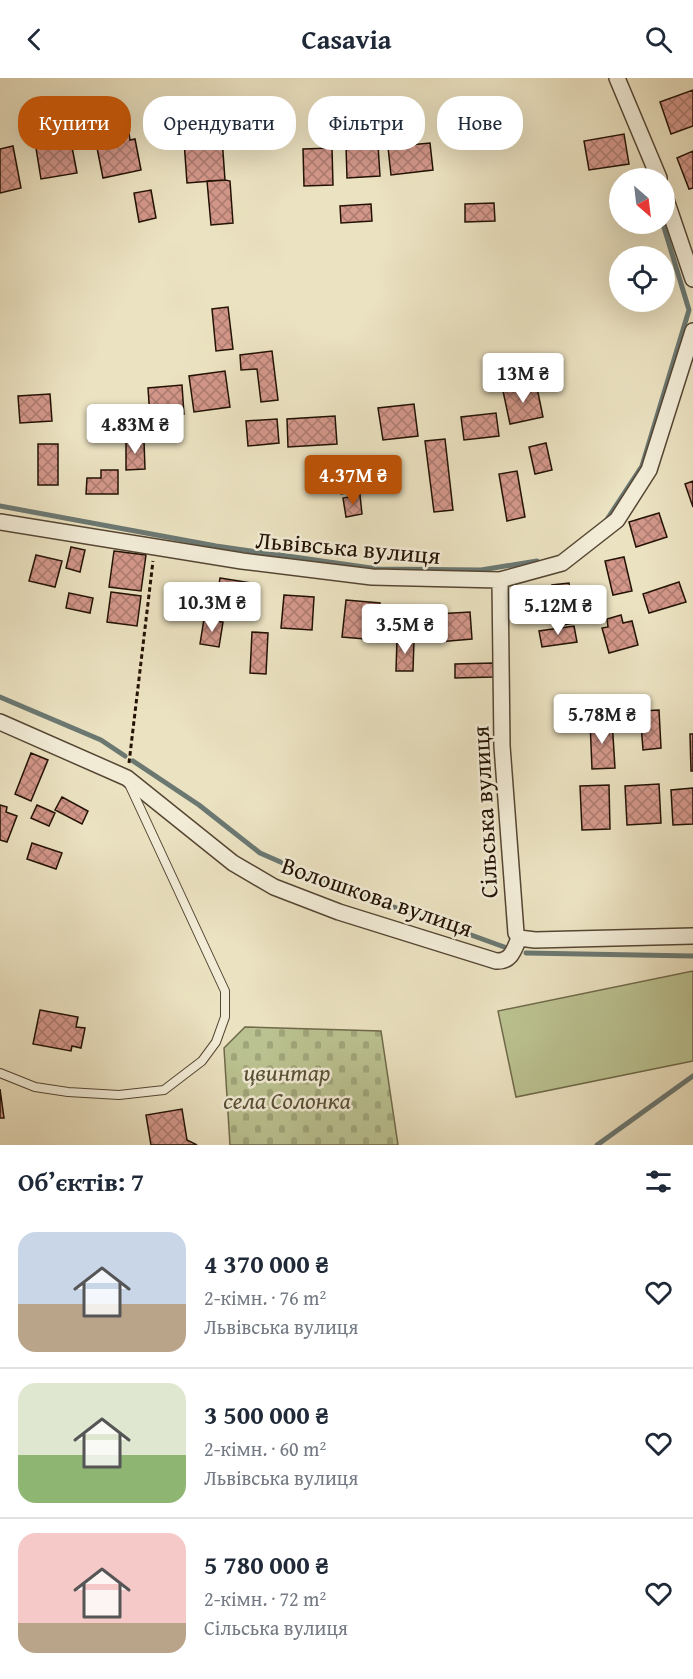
<!DOCTYPE html>
<html lang="uk">
<head>
<meta charset="utf-8">
<style>
	body { margin:0; font-family:"Gentium Book Plus",serif; background:#f2f2f3; color:#1f2937; height:100vh; display:flex; flex-direction:column; font-size:22px; white-space:nowrap }
	* { box-sizing:border-box; margin:0 }
	p { font-size:20px; color:#747a83 }
	.icon { flex:none; width:33px; height:33px; fill:none; stroke:currentColor; stroke-width:2; stroke-linecap:round; stroke-linejoin:round }
	.map { position:relative; height:1067px; overflow:hidden }
	.details { display:flex; flex-direction:column; background:#fff; flex:1 }
	.details>* { flex:none }
	.banner { position:absolute; left:18px; top:18px; width:657px; height:54px; display:flex; gap:12px }
	.needle { width:39px; rotate:152deg }
	.controls { position:absolute; left:609px; top:90px; display:grid; gap:12px }
	.controls a { display:grid; place-items:center; width:66px; height:66px; border-radius:50%; background:#fff; box-shadow:0 6px 24px #0002; font-size:30px }
	.price { position:absolute; translate:-50% -51px; padding:0 14px; border-radius:6px; background:#fff; color:#222; font-size:20px; line-height:39px; filter:drop-shadow(0 2px 3px #0008) }
	.price::after { content:''; position:absolute; left:50%; top:36px; width:18px; height:14px; margin-left:-9px; background:inherit; clip-path:polygon(0 0,100% 0,50% 100%) }
	.price.selected { background:#b45309; color:#fff }
	ul { padding:0; list-style:none }
	li { display:flex; align-items:center; gap:18px; height:150px; padding:0 18px }
	li+li { border-top:2px solid #e0e1e3 }
	li span { display:grid; place-items:center; flex:none; width:168px; height:120px; border-radius:18px; color:#555 }
	li>.icon { margin-inline-start:auto }
	span .icon { width:72px; height:72px; fill:#fffc; stroke-width:1 }
	li b { font-size:26px }
	h2 { display:flex; justify-content:space-between; align-items:center; height:72px; padding:0 18px; font-size:26px }
	.pill { padding:0 21px; border-radius:24px; background:#fff; box-shadow:0 6px 24px #0002; font-size:21px; line-height:54px }
	.pill.selected { background:#b45309; color:#fff }
	header { display:flex; justify-content:space-between; align-items:center; height:78px; padding:0 18px; background:#fff; font-size:27px; font-weight:700 }
	.map>svg:first-child { display:block }
</style>
</head>
<body>
<header><svg class="icon" aria-label="back" viewBox="0 0 24 24"><path d="M15 5l-7 7 7 7"/></svg>Casavia<svg class="icon" aria-label="search" viewBox="0 0 24 24"><circle cx="10" cy="10" r="6"/><path d="M15 15l6 6"/></svg></header>
<div class="map">
<svg width="693" height="1067" viewBox="0 0 693 1067">
	<defs>
		<pattern id="cemetery-stones" width="16" height="16" patternUnits="userSpaceOnUse" patternTransform="scale(1.5)"><rect width="16" height="16" fill="#bbc291"/><path d="M2 7V4a2 2 0 0 1 4 0v3zM10 15v-3a2 2 0 0 1 4 0v3z" fill="#a0a67b"/></pattern>
		<pattern id="building-cross-hatch" width="8" height="8" patternUnits="userSpaceOnUse" patternTransform="scale(1.5)"><rect width="8" height="8" fill="#d3978a"/><path d="M0 0l8 8M0 8l8-8" fill="none" stroke="#ab7a6f"/></pattern>
	</defs>
	<rect width="100%" height="100%" fill="#ebe2c1"/>
	<filter id="stains"><feTurbulence type="fractalNoise" baseFrequency=".00333" numOctaves="4"/><feColorMatrix values="0 0 0 0 .2 0 0 0 0 .09 0 0 0 0 .02 0 0 0 .5 -.17"/></filter>
	<radialGradient id="worn" r=".72"><stop offset=".6" stop-color="#630" stop-opacity="0"/><stop offset="1" stop-color="#630" stop-opacity=".3"/></radialGradient>
	<path fill="url(#cemetery-stones)" stroke="#6f6a4a" stroke-width="1.5" d="M245 949 381 953 398 1067H230L224 970Z"/>
	<path fill="#bbc291" stroke="#6f6a4a" stroke-width="1.5" d="M693 893V983L516 1019 498 933Z"/>
	<g fill="none" stroke-linecap="round" stroke-linejoin="round">
		<path stroke="#6b7872" stroke-width="5" d="M0 428 216 468 378 491 481 492 537 483
			M606 443 642 388 689 232 663 146
			M0 619 101 662 125 678
			M133 683 199 727 260 775 333 807 507 870
			M526 875 693 878
			M597 1067 693 998"/>
	</g>
	<path fill="url(#building-cross-hatch)" stroke="#231204" stroke-width="1.5" d="M693 12V48L671 56 660 24Z
		M129 55 130 62 135 61 141 92 103 100 97 70 113 67 111 59Z
		M624 56 629 86 589 92 584 63Z
		M222 60 225 102 187 105 184 63Z
		M71 64 77 95 41 101 36 70Z
		M430 65 433 92 391 97 388 69Z
		M378 67 380 98 347 100 346 68Z
		M13 68 21 110 0 115V71Z
		M332 70 333 107 304 108 303 71Z
		M693 73V110L689 111 677 80Z
		M225 102 230 103 233 145 211 147 207 103Z
		M151 112 156 140 139 144 134 115Z
		M494 125 495 143 465 144V126Z
		M371 126 372 143 341 145 340 128Z
		M228 229 233 271 216 273 212 231Z
		M272 273 278 322 261 324 257 291 241 292 240 277Z
		M225 293 230 329 194 334 189 298Z
		M536 305 543 339 510 346 503 313Z
		M182 307 184 336 150 339 148 310Z
		M50 316 52 343 20 345 18 318Z
		M414 326 418 358 383 362 378 330Z
		M114 333 115 361 92 362 90 334Z
		M496 335 499 358 464 362 461 339Z
		M335 338 337 366 288 369 287 341Z
		M277 341 279 365 248 368 246 343Z
		M445 361 453 432 434 434 425 363Z
		M126 363H144L145 391 126 392Z
		M546 365 552 392 535 396 529 369Z
		M38 366H58V407H38Z
		M352 379 358 413 341 416 335 382Z
		M101 392H118V416H86L87 400H101Z
		M517 393 525 439 507 443 499 396Z
		M693 403V429L685 406Z
		M360 417 362 436 346 439 343 420Z
		M659 435 667 459 636 469 629 444Z
		M71 469 85 472 80 494 66 490Z
		M114 473 146 477 141 513 109 509Z
		M36 477 62 483 55 509 29 503Z
		M624 479 632 513 613 517 605 483Z
		M220 500 252 505 246 538 215 533Z
		M679 504 686 524 649 535 643 516Z
		M569 505 575 545 558 548 552 507Z
		M111 514 141 518 137 548 107 544Z
		M69 515 93 520 90 535 66 530Z
		M284 517 314 519 312 552 281 550Z
		M346 522 380 525 377 562 342 559Z
		M470 534 472 561 438 564 436 536Z
		M621 537 623 545 632 543 638 567 609 575 602 550 608 549 607 541Z
		M204 541 223 544 219 569 200 566Z
		M574 548 577 564 542 569 539 553Z
		M252 554 268 555 266 596 250 595Z
		M397 561 414 562 413 593H396Z
		M493 585 494 599 455 600V586Z
		M659 632 661 670 643 672 640 633Z
		M612 642 615 690 592 691 590 643Z
		M690 656H693V693H691Z
		M31 675 48 682 31 723 15 716Z
		M659 706 661 745 627 747 625 708Z
		M609 707 610 751 582 752 580 708Z
		M693 710V746L673 747 671 712Z
		M62 719 88 733 82 746 55 732Z
		M0 727 7 729 6 734 17 738 7 764 0 762Z
		M37 727 55 735 49 748 31 740Z
		M32 765 62 775 56 791 27 781Z
		M40 932 78 939 76 949 85 950 81 970 72 968 71 973 33 966Z
		M0 1011 4 1040H0Z
		M182 1031 187 1062 197 1067H151L146 1037Z"/>
	<g fill="none" stroke-linecap="round" stroke-linejoin="round">
		<g stroke="#554633" stroke-width="10">
			<path id="service" d="M0 995 35 1009 68 1014 119 1017 164 1012 202 983 216 964 225 939V913L129 706"/>
		</g>
		<g stroke="#554633" stroke-width="18">
			<path id="minor" d="M617 0 659 100
				M664 116 693 201
				M0 444 242 483 372 499 500 502 562 485 617 442 649 392 693 253
				M500 502 502 668 516 855 519 860 535 862 693 858
				M0 644 127 700 233 785 274 809 339 834 496 883C511 884 514 872 519 860"/>
		</g>
		<path stroke="#231204" stroke-width="3" stroke-dasharray="4.5 3" stroke-linecap="butt" d="M129 685 153 483"/>
		<use href="#service" stroke="#f2ecd7" stroke-width="8"/>
		<use href="#minor" stroke="#f2ecd7" stroke-width="15"/>
	</g>
	<g text-anchor="middle" stroke-width="5" stroke-linejoin="round" paint-order="stroke">
		<g font-size="24" fill="#231204" stroke="#f2ecd7">
			<text transform="translate(348 470) rotate(5)" y="8">Львівська вулиця</text>
			<text transform="translate(485 734) rotate(-93)" y="8">Сільська вулиця</text>
			<text transform="translate(377 819) rotate(19)" y="8">Волошкова вулиця</text>
		</g>
		<g font-size="24" font-style="italic" fill="#585035" stroke="#f2ecd7">
			<text x="287" y="1003">цвинтар<tspan x="287" dy="28">села Солонка</tspan></text>
		</g>
	</g>
	<rect width="100%" height="100%" filter="url(#stains)"/>
	<rect width="100%" height="100%" fill="url(#worn)"/>
</svg>
<div class="controls">
<a><svg class="needle" viewBox="-14 -14 28 28"><path d="M0-13l5 13h-10z" fill="#e53935"/><path d="M0 13l5-13h-10z" fill="#747a83"/></svg></a>
<a><svg class="icon" aria-label="locate" viewBox="0 0 24 24"><circle cx="12" cy="12" r="6"/><path d="M12 2v4M12 18v4M2 12h4M18 12h4"/></svg></a>
</div>
<b class="price" style="left:523px;top:326px">13M ₴</b>
<b class="price" style="left:135px;top:377px">4.83M ₴</b>
<b class="price selected" style="left:353px;top:428px">4.37M ₴</b>
<b class="price" style="left:212px;top:555px">10.3M ₴</b>
<b class="price" style="left:558px;top:558px">5.12M ₴</b>
<b class="price" style="left:405px;top:577px">3.5M ₴</b>
<b class="price" style="left:602px;top:667px">5.78M ₴</b>
<div class="banner">
<a class="pill selected">Купити</a>
<a class="pill">Орендувати</a>
<a class="pill">Фільтри</a>
<a class="pill">Нове</a>
</div>
</div>
<section class="details">
<h2>Об’єктів: 7<svg class="icon" aria-label="filters" viewBox="0 0 24 24"><path d="M4 7h16M4 17h16"/><circle cx="9" cy="7" r="2"/><circle cx="15" cy="17" r="2"/></svg></h2>
<ul>
<li><span style="background:linear-gradient(#c9d6e8 60%,#b9a48a 0)"><svg class="icon" aria-label="home" viewBox="0 0 24 24"><path d="M3 11l9-7 9 7M6 9v11h12V9"/></svg></span><div><b>4 370 000 ₴</b><p>2-кімн. · 76 m²</p><p>Львівська вулиця</p></div><svg class="icon" aria-label="heart" viewBox="0 0 24 24"><path d="M12 20l-8-8c-3-5 5-10 8-4 3-6 11-1 8 4z"/></svg></li>
<li><span style="background:linear-gradient(#dfe7d0 60%,#8fb573 0)"><svg class="icon" aria-label="home" viewBox="0 0 24 24"><path d="M3 11l9-7 9 7M6 9v11h12V9"/></svg></span><div><b>3 500 000 ₴</b><p>2-кімн. · 60 m²</p><p>Львівська вулиця</p></div><svg class="icon" aria-label="heart" viewBox="0 0 24 24"><path d="M12 20l-8-8c-3-5 5-10 8-4 3-6 11-1 8 4z"/></svg></li>
<li><span style="background:linear-gradient(#f6c9c9 75%,#b9a48a 0)"><svg class="icon" aria-label="home" viewBox="0 0 24 24"><path d="M3 11l9-7 9 7M6 9v11h12V9"/></svg></span><div><b>5 780 000 ₴</b><p>2-кімн. · 72 m²</p><p>Сільська вулиця</p></div><svg class="icon" aria-label="heart" viewBox="0 0 24 24"><path d="M12 20l-8-8c-3-5 5-10 8-4 3-6 11-1 8 4z"/></svg></li>
</ul>
</section>
</body>
</html>
